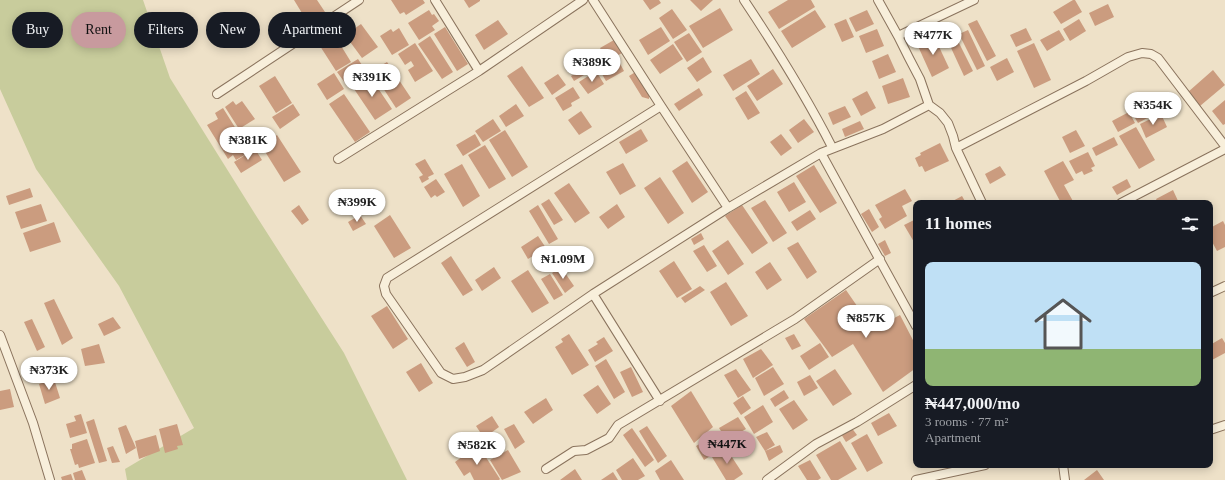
<!DOCTYPE html>
<html lang="en">
<head>
<meta charset="utf-8">
<style>
	body { margin:0; font-family:Georgia,serif; background:#242831; color:#f1f3f6; height:100vh; display:flex; flex-direction:column; font-size:15px; white-space:nowrap }
	* { box-sizing:border-box; margin:0 }
	p { font-size:13px; color:#9ea1a6 }
	.icon { flex:none; width:22px; height:22px; fill:none; stroke:currentColor; stroke-width:2; stroke-linecap:round; stroke-linejoin:round }
	.map { position:relative; flex:1; overflow:hidden }
	.panel { position:absolute; left:913px; top:200px; width:300px; height:268px; display:flex; flex-direction:column; background:#171b24; border-radius:8px; box-shadow:0 2px 10px #0003 }
	.panel>* { flex:none }
	.top-card { position:absolute; left:12px; top:12px; width:380px; height:36px; display:flex; gap:8px }
	.price { position:absolute; translate:-50% -34px; padding:0 9px; border-radius:14px; background:#fff; color:#222; font-size:13px; line-height:26px; filter:drop-shadow(0 1px 2px #0008) }
	.price::after { content:''; position:absolute; left:50%; top:24px; width:12px; height:9px; margin-left:-6px; background:inherit; clip-path:polygon(0 0,100% 0,50% 100%) }
	.price.current { background:#c89a9e; color:#111 }
	ul { padding:0; list-style:none }
	li { display:grid; align-content:center; gap:8px; height:212px; padding:0 12px }
	li+li { border-top:1px solid #363941 }
	li span { display:grid; place-items:center; height:124px; border-radius:8px; color:#555 }
	li>.icon { margin-inline-start:auto }
	span .icon { width:72px; height:72px; fill:#fffc; stroke-width:1 }
	li b { font-size:17px }
	h2 { display:flex; justify-content:space-between; align-items:center; height:48px; padding:0 12px; font-size:17px }
	.pill { padding:0 14px; border-radius:18px; background:#171b24; box-shadow:0 2px 10px #0003; font-size:14px; line-height:36px }
	.pill.current { background:#c89a9e; color:#111 }
	.map>svg:first-child { display:block }
</style>
</head>
<body>
<div class="map">
<svg width="1225" height="480" viewBox="0 0 1225 480">
	<rect width="100%" height="100%" fill="#eee1c8"/>
	<path fill="#c8cc9c" d="M0 0H143L170 78 255 214 344 353 407 480H127L125 469 194 428 119 286 36 169 0 89Z"/>
	<path fill="#cb9c7f" d="M294 0H317L325 12 308 23Z
		M391 0H423L425 3 406 15 404 12 400 14Z
		M464 0H480V1L469 8Z
		M643 0H659L661 3 650 10Z
		M690 0H713L701 11Z
		M788 0H811L815 7 779 29 768 12Z
		M1073 0H1075L1082 12 1061 24 1053 12Z
		M1108 4 1114 17 1095 26 1089 13Z
		M720 8 733 30 703 48 689 26Z
		M672 9 687 30 673 39 659 18Z
		M429 10 432 15 434 14 439 21 432 26 435 30 419 40 408 23Z
		M815 10 826 27 792 48 781 31Z
		M867 10 874 24 856 32 849 18Z
		M846 19 854 37 842 42 834 24Z
		M1079 19 1086 31 1070 41 1063 29Z
		M498 20 508 34 484 50 475 35Z
		M977 20 996 56 987 61 968 24Z
		M361 24 378 47 362 58 345 35Z
		M445 27 468 64 457 71 434 34Z
		M661 27 670 41 648 55 639 40Z
		M399 28 409 45 392 55 380 36 391 29 393 32Z
		M1026 28 1032 40 1016 47 1010 35Z
		M877 29 884 46 866 53 859 36Z
		M968 30 985 66 977 70 959 34Z
		M1059 30 1065 40 1047 51 1040 40Z
		M689 33 702 52 687 62 674 42Z
		M954 33 973 71 964 76 946 37Z
		M335 36 351 62 336 71 320 46Z
		M430 36 453 72 442 79 418 44Z
		M934 36 949 68 932 77 917 44Z
		M614 40 622 53 606 62 603 57 605 56 600 48Z
		M415 43 433 71 415 82 408 70 414 66 411 61 405 65 398 54Z
		M1034 43 1051 80 1034 88 1017 51Z
		M673 44 683 59 660 74 650 60Z
		M888 54 896 72 879 79 872 61Z
		M703 57 712 72 697 82 687 68Z
		M617 58 624 71 606 81 599 69Z
		M1007 58 1014 72 997 81 990 67Z
		M358 59 368 74 348 87 337 72Z
		M751 59 760 74 733 91 723 75Z
		M387 62 411 98 396 108 372 71Z
		M591 64 594 69 574 81 571 76Z
		M522 66 544 98 529 107 507 76Z
		M773 69 783 84 757 101 747 86Z
		M1213 70 1225 85 1200 106 1188 92Z
		M596 71 604 84 588 94 579 82Z
		M637 71 649 92V99L642 97 629 76Z
		M334 73 344 89 327 100 317 84Z
		M558 74 566 85 552 95 544 83Z
		M369 75 392 109 375 120 352 86Z
		M275 76 292 103 276 113 259 86Z
		M903 78 910 97 888 104 882 86Z
		M573 87 580 98 571 103 572 106 563 111 555 98Z
		M699 88 703 95 679 111 674 104Z
		M746 91 760 113 748 120 735 98Z
		M867 91 876 108 861 116 852 99Z
		M344 94 370 132 355 142 329 104Z
		M1225 100V124L1223 125 1212 111Z
		M233 101 236 105 242 101 255 119 239 129 225 107Z
		M1149 103 1155 114 1138 123 1132 113Z
		M293 104 300 115 280 129 272 117Z
		M516 104 524 116 506 127 499 116Z
		M845 106 851 117 833 125 828 113Z
		M223 108 246 145 238 150 239 152 250 145 253 150 236 160 233 155 228 159 207 125 218 119 215 113Z
		M581 111 592 127 579 135 568 120Z
		M1129 112 1135 123 1118 132 1112 121Z
		M1161 114 1167 127 1146 138 1140 124Z
		M493 119 501 131 483 142 475 131Z
		M804 119 814 132 798 143 789 130Z
		M860 121 864 129 845 137 842 129Z
		M1136 127 1155 160 1139 169 1119 136Z
		M641 129 648 141 626 154 619 142Z
		M505 130 528 167 512 177 489 140Z
		M1076 130 1085 146 1070 153 1062 137Z
		M475 134 481 145 463 156 456 145Z
		M781 134 792 148 781 156 770 142Z
		M277 135 301 172 284 182 264 150 266 149 263 144Z
		M1114 137 1118 145 1096 156 1092 148Z
		M940 143 949 161 925 172 922 166 919 167 915 158 921 155 920 153Z
		M485 145 506 179 489 189 468 155Z
		M255 149 262 160 241 173 234 162Z
		M1088 152 1095 166 1091 168 1093 171 1084 175 1082 171 1076 174 1069 161Z
		M425 159 434 174 428 177 429 179 422 183 419 177 423 175 415 164Z
		M687 161 708 192 692 203 672 171Z
		M1063 161 1074 180 1064 185 1074 203H1061L1044 171Z
		M623 163 636 186 620 195 606 172Z
		M462 164 480 196 463 207 444 174Z
		M814 165 837 203 820 213 796 176Z
		M1000 166 1006 175 990 184 985 174Z
		M660 177 684 213 668 224 644 188Z
		M436 179 445 192 437 197 435 195 431 198 424 187Z
		M1127 179 1131 187 1117 195 1112 187Z
		M794 182 806 202 789 212 777 192Z
		M569 183 590 213 575 223 554 193Z
		M30 188 33 197 9 205 6 196Z
		M905 189 912 201 902 206 907 216 885 229 879 219 882 217 875 205Z
		M1173 190 1179 203H1158L1156 199Z
		M962 196 966 203H949Z
		M549 199 563 220 554 225 541 204Z
		M765 200 787 233 773 242 751 208Z
		M41 204 47 221 21 229 15 212Z
		M617 204 625 217 608 229 599 217Z
		M299 205 309 220 302 225 291 211Z
		M538 205 558 239 549 244 529 211Z
		M742 205 768 243 752 254 725 216Z
		M869 209 879 227 872 232 861 214Z
		M810 210 816 219 797 231 791 222Z
		M360 215 366 224 353 231 348 222Z
		M390 215 411 248 394 258 374 226Z
		M916 219V241L914 242 904 225Z
		M1223 221 1225 225V247L1217 251 1210 238V228Z
		M54 222 61 242 30 252 23 233Z
		M701 233 704 239 694 245 691 239Z
		M538 236 546 248 528 259 521 247Z
		M728 240 744 264 728 275 712 251Z
		M885 240 891 253 885 256 878 244Z
		M798 242 817 272 807 279 787 248Z
		M704 245 717 266 707 272 693 251Z
		M451 256 473 290 463 296 441 263Z
		M674 261 692 289 677 298 659 271Z
		M770 262 782 280 767 290 755 272Z
		M494 267 501 278 482 291 475 280Z
		M561 267 574 286 565 293 552 273Z
		M528 270 549 303 532 313 511 281Z
		M550 274 563 295 554 300 541 279Z
		M726 282 748 316 731 326 710 292Z
		M700 286 705 290 685 303 681 298Z
		M846 290 873 329 900 315 916 346V368L883 392 853 344 832 357 804 319Z
		M54 299 73 338 62 345 44 303Z
		M387 306 408 339 393 349 371 316Z
		M113 317 121 328 104 336 98 324Z
		M32 319 45 347 37 351 24 322Z
		M569 334 589 365 572 375 555 347 563 342 561 339Z
		M794 334 801 346 792 350 785 338Z
		M604 337 613 351 595 362 588 350 598 344 596 342Z
		M1222 338 1225 343V353L1212 360 1210 355V345Z
		M464 342 475 362 467 367 455 348Z
		M820 343 829 357 809 370 800 356Z
		M99 344 105 363 85 366 81 349Z
		M761 349 773 365 753 378 743 359Z
		M606 359 625 392 614 399 595 366Z
		M421 363 433 383 419 392 406 372Z
		M631 367 643 392 632 397 620 372Z
		M773 367 784 384 764 396 755 378Z
		M736 369 751 390 738 398 724 375Z
		M835 369 852 394 833 406 816 381Z
		M810 375 818 388 804 396 797 382Z
		M54 379 60 398 45 404 39 384Z
		M598 385 611 404 597 414 583 395Z
		M10 389 14 407 0 410V391Z
		M784 390 789 398 775 407 770 399Z
		M691 391 713 427 694 443 671 406Z
		M743 396 751 408 741 415 733 403Z
		M546 398 553 410 533 424 524 412Z
		M794 400 808 420 793 430 779 409Z
		M763 405 773 422 754 434 744 417Z
		M889 413 897 426 878 436 871 423Z
		M81 414 87 433 70 438 66 424 76 421 74 416Z
		M492 416 499 427 484 438 476 426Z
		M738 417 746 429 727 440 719 428Z
		M94 419 107 461 99 463 86 422Z
		M177 424 183 445 177 446 178 449 165 453 159 429Z
		M514 424 525 442 515 449 504 429Z
		M126 425 136 448 126 454 118 428Z
		M647 426 667 456 658 463 639 431Z
		M851 427 857 435 846 442 841 434Z
		M632 428 654 460 645 467 623 435Z
		M767 432 775 445 765 451 756 437Z
		M718 433 726 446 704 460 696 446Z
		M867 434 883 463 867 472 851 443Z
		M156 435 160 451 139 459 135 441Z
		M494 435 499 445 487 453 480 443Z
		M87 439 95 463 79 468 78 464 75 465 70 449H72V444Z
		M840 441 857 469 838 480H831L816 455Z
		M478 445 500 479 499 480H474L470 472 464 476 455 462Z
		M780 445 783 452 769 461 765 451Z
		M113 446 120 462 112 463 107 448Z
		M726 448 743 474 734 480H726L712 457Z
		M508 450 521 472 502 480 490 460Z
		M633 458 645 476 638 480H622L616 470Z
		M671 460 684 480H660L655 471Z
		M810 460 821 478 818 480H807L798 466Z
		M575 469 582 480H560Z
		M82 470 86 480H75L73 473Z
		M1097 470 1104 480H1084Z
		M613 472 618 480H601Z
		M71 474 73 480H62L61 477Z"/>
	<g fill="none" stroke-linecap="round" stroke-linejoin="round">
		<g stroke="#8a735d" stroke-width="10">
			<path id="minor" d="M435 0 479 71
				M593 0 661 106 728 208
				M744 0C776 48 806 96 832 147
				M878 0 898 36 909 58 920 79 929 105 940 113 948 123 953 136 956 148 982 203
				M898 36 974 0
				M217 94 359 0
				M661 106 387 278 384 286 386 294 441 373 453 379 465 377 483 370 593 294 728 208 821 153 883 129 929 105
				M956 148 1086 81 1128 57 1142 53 1151 54 1158 58 1225 146
				M821 153 916 326
				M338 159 479 71 583 0
				M1121 203 1225 149
				M1210 293 1225 286
				M593 294 660 401
				M0 335 33 423 50 480
				M1210 430 1225 425
				M1063 465 1065 480
				M546 469 574 451 586 450 609 438 618 425 795 319 880 259
				M767 480 816 444 857 422 916 385
				M916 480 985 465"/>
		</g>
		<use href="#minor" stroke="#f8efdb" stroke-width="8"/>
	</g>
</svg>
<b class="price" style="left:933px;top:56px">₦477K</b>
<b class="price" style="left:592px;top:83px">₦389K</b>
<b class="price" style="left:372px;top:98px">₦391K</b>
<b class="price" style="left:1153px;top:126px">₦354K</b>
<b class="price" style="left:248px;top:161px">₦381K</b>
<b class="price" style="left:357px;top:223px">₦399K</b>
<b class="price" style="left:563px;top:280px">₦1.09M</b>
<b class="price" style="left:866px;top:339px">₦857K</b>
<b class="price" style="left:49px;top:391px">₦373K</b>
<b class="price current" style="left:727px;top:465px">₦447K</b>
<b class="price" style="left:477px;top:466px">₦582K</b>
<div class="top-card">
<a class="pill">Buy</a>
<a class="pill current">Rent</a>
<a class="pill">Filters</a>
<a class="pill">New</a>
<a class="pill">Apartment</a>
</div>
<section class="panel">
<h2>11 homes<svg class="icon" aria-label="filters" viewBox="0 0 24 24"><path d="M4 7h16M4 17h16"/><circle cx="9" cy="7" r="2"/><circle cx="15" cy="17" r="2"/></svg></h2>
<ul>
<li><span style="background:linear-gradient(#bfe0f5 70%,#8fb573 0)"><svg class="icon" aria-label="home" viewBox="0 0 24 24"><path d="M3 11l9-7 9 7M6 9v11h12V9"/></svg></span><div><b>₦447,000/mo</b><p>3 rooms · 77 m²</p><p>Apartment</p></div></li>
</ul>
</section>
</div>
</body>
</html>
